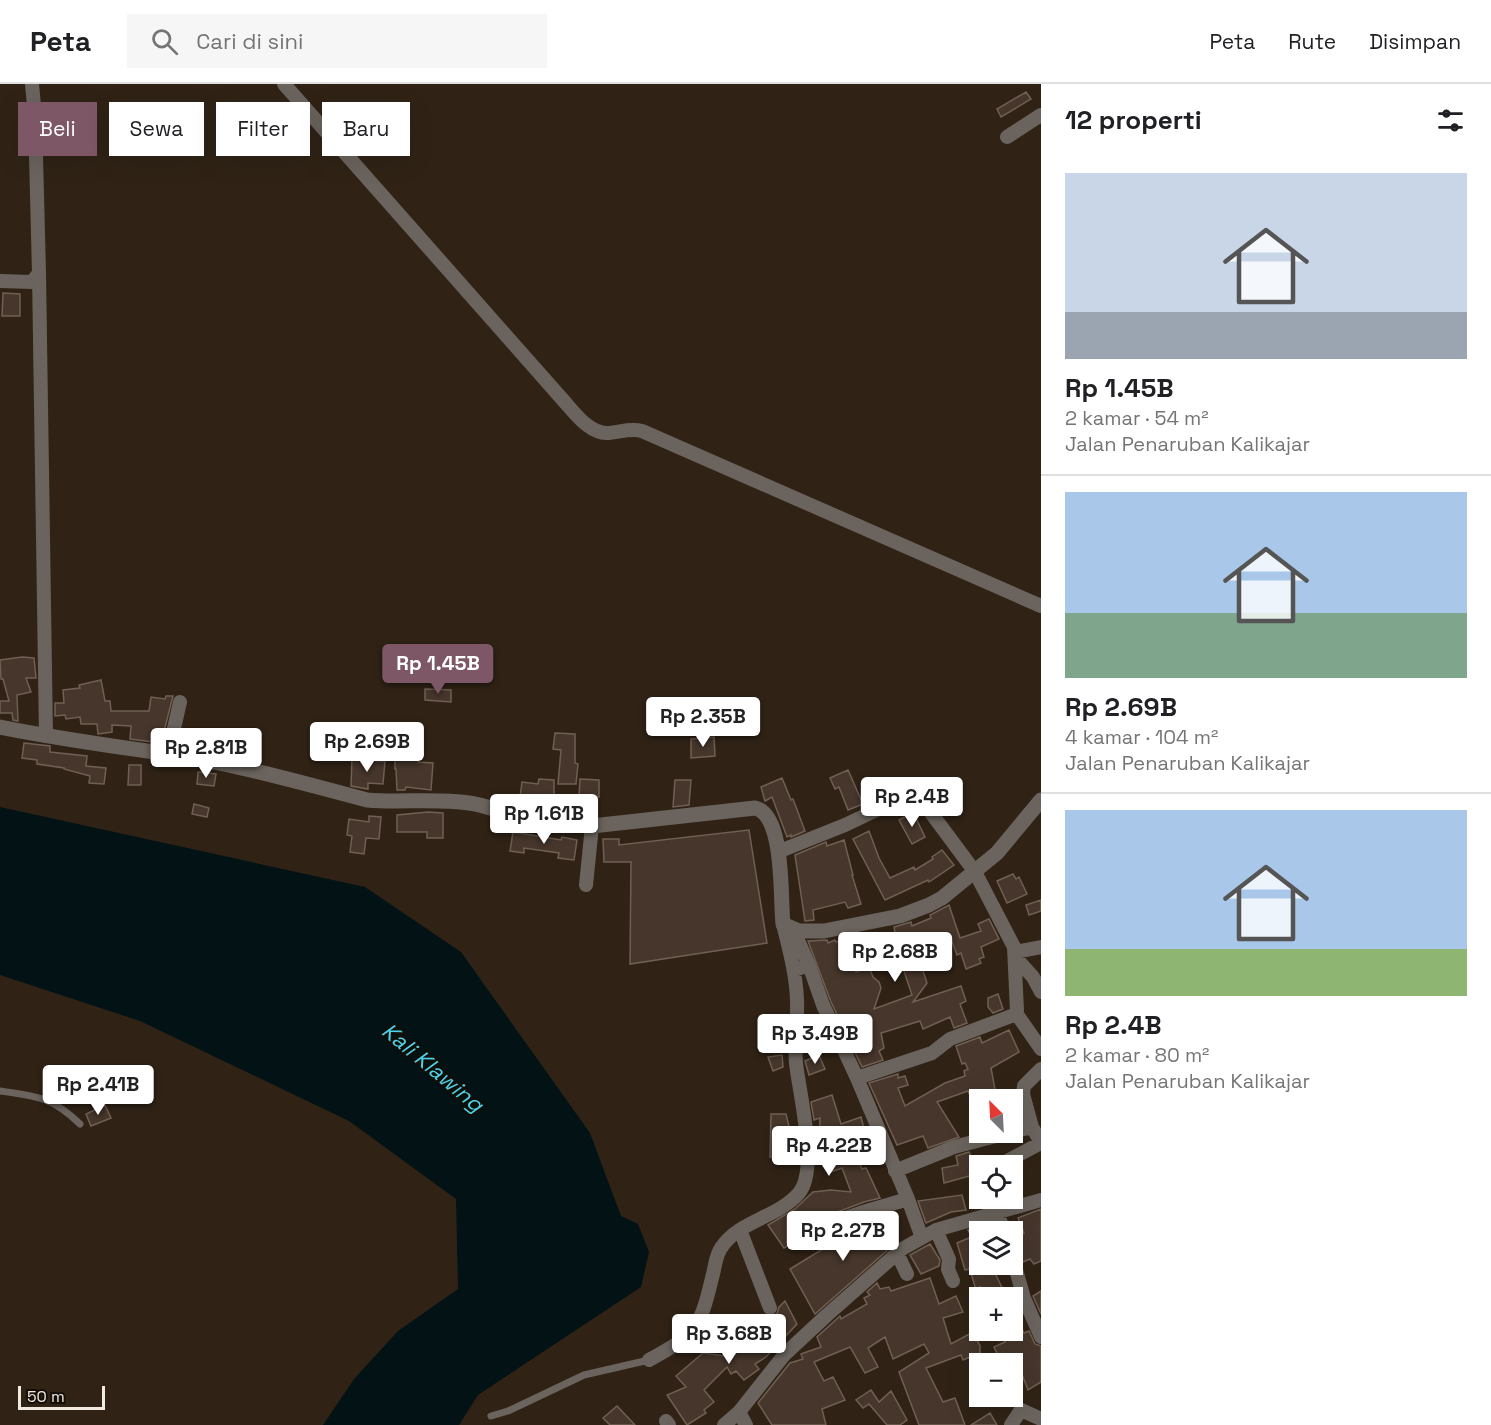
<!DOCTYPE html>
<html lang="id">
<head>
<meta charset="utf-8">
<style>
	body { margin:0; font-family:"Space Grotesk",sans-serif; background:#f6f6f6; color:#202124; height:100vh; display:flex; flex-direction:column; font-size:22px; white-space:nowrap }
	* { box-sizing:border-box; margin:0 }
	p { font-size:20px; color:#757577 }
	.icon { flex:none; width:33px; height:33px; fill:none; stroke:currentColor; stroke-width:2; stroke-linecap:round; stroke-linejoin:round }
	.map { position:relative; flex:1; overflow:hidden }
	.side { display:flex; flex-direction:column; background:#fff; width:450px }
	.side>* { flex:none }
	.guide { position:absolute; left:18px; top:18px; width:570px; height:54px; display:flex; gap:12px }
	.needle { width:39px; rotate:336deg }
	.controls { position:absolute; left:969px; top:1005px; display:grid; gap:12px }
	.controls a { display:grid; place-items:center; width:54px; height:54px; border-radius:0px; background:#fff; box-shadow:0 6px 24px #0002; font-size:30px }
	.scale { position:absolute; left:18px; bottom:15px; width:87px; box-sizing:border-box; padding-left:6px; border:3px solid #f2eae1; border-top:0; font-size:16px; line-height:21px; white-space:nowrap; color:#f2eae1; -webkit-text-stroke:4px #130e08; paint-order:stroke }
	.price { position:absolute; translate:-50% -51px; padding:0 14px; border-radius:6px; background:#fff; color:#222; font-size:20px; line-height:39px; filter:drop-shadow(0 2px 3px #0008) }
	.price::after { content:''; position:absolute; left:50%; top:36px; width:18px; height:14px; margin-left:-9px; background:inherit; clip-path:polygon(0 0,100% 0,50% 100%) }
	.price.active { background:#7e5766; color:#fff }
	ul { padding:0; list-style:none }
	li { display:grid; align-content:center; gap:12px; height:318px; padding:0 24px }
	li+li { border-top:2px solid #e0e0e0 }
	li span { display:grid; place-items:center; height:186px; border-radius:0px; color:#555 }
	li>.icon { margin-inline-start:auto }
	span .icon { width:108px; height:108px; fill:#fffc; stroke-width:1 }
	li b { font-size:26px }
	h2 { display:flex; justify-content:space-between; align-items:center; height:72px; padding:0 24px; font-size:26px }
	.tag { padding:0 21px; border-radius:0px; background:#fff; box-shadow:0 6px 24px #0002; font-size:21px; line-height:54px }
	.tag.active { background:#7e5766; color:#fff }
	header { display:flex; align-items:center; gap:36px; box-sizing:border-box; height:84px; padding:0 30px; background:#fff; border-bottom:2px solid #e0e0e0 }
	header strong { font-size:28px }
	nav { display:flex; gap:33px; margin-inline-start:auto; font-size:21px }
	.search { width:420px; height:54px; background:#f6f6f6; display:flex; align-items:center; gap:15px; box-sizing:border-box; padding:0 21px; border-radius:0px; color:#757577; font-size:22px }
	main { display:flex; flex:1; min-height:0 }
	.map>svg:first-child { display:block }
</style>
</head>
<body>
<header>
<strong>Peta</strong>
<div class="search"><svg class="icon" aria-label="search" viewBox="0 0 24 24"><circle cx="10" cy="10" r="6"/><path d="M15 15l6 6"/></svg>Cari di sini</div>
<nav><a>Peta</a><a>Rute</a><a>Disimpan</a></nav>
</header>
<main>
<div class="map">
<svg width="1041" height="1341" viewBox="0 0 1041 1341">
	<rect width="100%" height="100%" fill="#302316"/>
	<path fill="#031215" d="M0 723 365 803 461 868 590 1049 621 1132 638 1140 649 1168 641 1203 478 1311 459 1341H323L354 1295 398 1247 458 1205 456 1115 349 1037 140 937 0 891Z"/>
	<path fill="#46362b" stroke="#705f53" stroke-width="1.5" d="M1026 8 1031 15 1001 33 997 25Z
		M3 209 20 210V232H2Z
		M22 573 34 574 36 594H26L31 608 17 611 18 637 13 636 12 629H0V617H9L3 595H1L0 576Z
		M101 596 105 617H110L111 627H149L151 613 165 615 166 612H173L161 659 130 655 131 642 112 641V648L98 650 97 640H81L80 633 66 635 65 631 55 632V619H64L63 606 80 604 79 601Z
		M425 605 451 606V618L425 616Z
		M555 649 575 650V679L578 680 576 700H558L561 666 553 665Z
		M714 653 715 672 691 674V655Z
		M24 659 50 662V668L87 672 86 682 106 684 104 700 89 699 90 692 64 685V684L37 680V676L22 674Z
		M395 660 420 662 418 678 433 679 431 706 406 703 405 706H397L396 685H395Z
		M352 675 385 677 383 700 368 699V705L351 702Z
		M129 681H141V701H128Z
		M848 686 863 720 848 726 839 703 835 705 830 694Z
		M198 688 216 690 214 702 197 700Z
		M782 694 791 716 793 715 805 747 791 753V751L787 753 772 713 765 717 761 703Z
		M539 695 554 696V722L534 719 533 723 519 721 522 698 538 700Z
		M580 695 599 696V713L593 712V732L578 731Z
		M675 696H691L689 721 673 723Z
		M194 720 209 724 207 733 192 730Z
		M428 728 443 729V754H427V748H397V731Z
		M913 728 925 753 912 760 899 736Z
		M369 732 381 733 379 755 366 754 364 770 350 768 352 752 347 751 349 735 369 738Z
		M749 746 767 859 630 880 631 778H604L603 755H619V761Z
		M869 747 879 774 890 794 914 783 915 786 933 775 932 773 942 766 954 781 929 798 928 796 885 816 853 755Z
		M513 748 561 756 562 753 577 756 574 776 558 774 559 769 524 764V769L510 767Z
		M844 756 853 791H852L861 820 848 824 845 818 813 826 814 836 805 837 795 771 826 758 827 762Z
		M1013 790 1016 795 1019 793 1027 810 1007 819 997 797Z
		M1041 816V827L1029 831 1026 821Z
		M949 821 960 854 981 847 978 840 989 835 999 855 981 863 984 873 979 875 981 879 966 885 961 869 957 871 949 849 931 856 932 858 916 865 927 899 913 918 961 902 966 917 960 920 967 939 954 944 950 933 923 945 920 937 881 949 884 964 879 967 883 976 862 983 831 918 808 857 827 856 828 859 835 856 836 858 847 854 853 865 849 870 856 888 869 883 873 893 879 898 881 904 874 925 912 911 899 872 893 873 889 857 896 853 894 843 911 838 912 842 931 834 930 831Z
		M998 910 1003 925 993 929 988 923V914Z
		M1009 946 1019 968 991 984 997 1016H980V1033L968 1007 937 1018 959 1053 928 1064 923 1052 897 1061 869 999 898 990V994L905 992 908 1001 898 1004 905 1022 945 999 965 992 964 987 968 985 965 979 962 980 956 962 980 953 982 959Z
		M782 971 783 983 773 987 768 973Z
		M819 971 825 985 809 991 805 977Z
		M832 1011 841 1040 861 1033 866 1052 850 1057 862 1085 866 1084 880 1114 864 1118 816 1136 821 1144 784 1164 768 1141 795 1125 813 1108 831 1106 851 1108 842 1084 828 1089 831 1063 819 1067 820 1034 814 1036 811 1018Z
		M105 1021 111 1034 91 1042 86 1030Z
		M771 1030H786L796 1072 770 1073Z
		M969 1068 980 1089 944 1099 942 1084 958 1081 956 1072Z
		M962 1111 966 1126 951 1128 926 1139 918 1117Z
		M1041 1125V1177L1034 1180 1030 1175 1023 1178 1020 1169 1014 1163 1012 1159V1155L1024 1149 1018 1134Z
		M888 1130 898 1157 815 1230 790 1185 839 1155 845 1157 850 1155 853 1152V1146L869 1136Z
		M992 1139 994 1148H969L968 1146Z
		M976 1151 980 1165V1180H1005L1007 1188 995 1189 1007 1214H985L980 1202V1209L977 1210 970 1185 965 1186 957 1159Z
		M930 1160 940 1176 939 1182 921 1190 910 1171Z
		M930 1194 939 1220 956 1212 963 1228 943 1234 951 1260 973 1248 980 1262V1269L963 1276 961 1271 926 1284 943 1318 955 1314 965 1341H919L899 1288 929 1269 924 1260 893 1275 885 1253 868 1264 878 1283 865 1289 850 1263 814 1278 824 1297 833 1293 845 1316 822 1325 826 1341H772L758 1319 790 1279 803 1275 801 1270 821 1263 817 1253 840 1232 841 1235 867 1220 864 1214 870 1211 867 1208 877 1199 880 1205 889 1203 891 1207Z
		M1041 1207V1230L1033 1212Z
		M785 1217 797 1240 766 1273 755 1280 759 1285 744 1296 736 1287 731 1290 727 1283 704 1306 714 1318 704 1326 706 1329 687 1341 667 1311 686 1303 676 1292 703 1269 732 1273 760 1247 757 1243 768 1233 777 1230 779 1223Z
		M1012 1225 1024 1249 1029 1247 1035 1260 1041 1262V1298L1028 1306 1017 1278 1002 1280 994 1263 1005 1258 1000 1246H1012Z
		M871 1306 879 1318 891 1307 907 1336 900 1341H887L869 1320 863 1324 856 1316Z
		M617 1322 635 1341H610L603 1334Z
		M990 1329 997 1341H971Z"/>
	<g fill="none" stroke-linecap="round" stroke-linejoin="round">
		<path stroke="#6b645e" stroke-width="7" d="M0 1007C37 1012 52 1013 80 1040
			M491 1332 508 1327 584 1291 649 1276"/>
		<path stroke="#6b645e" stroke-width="14" d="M284 0 563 316C574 328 590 351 609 349 621 348 630 344 642 347L1041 522
			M1007 53 1041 31
			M39 189 46 652
			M0 197 32 198 39 189 35 32 32 0
			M168 671 180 618
			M780 767 845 741 908 711H914L920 714 975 788 1014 863 1017 927 1014 931 950 955 932 969 857 994 823 921 809 881 795 886
			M586 801 592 742
			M793 845 809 881
			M1016 868 1041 863
			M1015 873 1033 893 1041 908
			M1016 929 1041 965
			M857 994 908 1115 922 1154
			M1012 1048 1032 1043 1023 1010 1024 1002 1041 985
			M998 1082 1039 1060V1055L1032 1043
			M895 1087 954 1063 1011 1048
			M998 1130 1004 1148
			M740 1146 770 1224
			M936 1146 949 1175 948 1185 953 1197
			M845 1148 840 1140V1137C845 1132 896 1119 908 1115
			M897 1169 907 1190
			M1012 1172 1024 1214 1041 1253
			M649 1276C695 1251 700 1245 712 1194 715 1184 715 1173 721 1164 739 1136 778 1134 799 1109 819 1085 799 1009 796 979 794 958 798 937 797 916 796 889 789 865 783 840
			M739 1328 746 1341
			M666 1337 669 1341
			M724 1341 739 1328 785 1270 827 1231 902 1165 936 1146 1041 1116
			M1011 1341 1021 1326 1041 1335"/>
		<path stroke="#6b645e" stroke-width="15" d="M0 643C64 656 129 664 194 674 252 684 309 701 367 716 401 719 434 714 469 719 485 721 501 728 518 732 542 737 567 741 592 742L755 724C785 731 780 813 783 840L799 847H824L900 832 929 821 942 814 997 769 1041 716"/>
	</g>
	<g text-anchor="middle" stroke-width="4.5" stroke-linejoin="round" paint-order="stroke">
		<g font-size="22" font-style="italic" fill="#4ad3e9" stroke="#130e08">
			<text transform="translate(433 983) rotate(40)" y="8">Kali Klawing</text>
		</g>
	</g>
</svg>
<div class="controls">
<a><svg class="needle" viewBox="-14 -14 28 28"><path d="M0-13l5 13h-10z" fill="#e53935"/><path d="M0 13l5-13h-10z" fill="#757577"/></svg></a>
<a><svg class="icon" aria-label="locate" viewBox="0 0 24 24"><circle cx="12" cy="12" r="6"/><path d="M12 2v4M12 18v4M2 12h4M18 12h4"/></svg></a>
<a><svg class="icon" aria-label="layers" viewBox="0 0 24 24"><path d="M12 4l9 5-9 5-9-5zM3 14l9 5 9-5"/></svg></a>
<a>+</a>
<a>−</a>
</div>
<div class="scale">50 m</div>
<b class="price active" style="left:438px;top:611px">Rp 1.45B</b>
<b class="price" style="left:703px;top:664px">Rp 2.35B</b>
<b class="price" style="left:367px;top:689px">Rp 2.69B</b>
<b class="price" style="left:206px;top:695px">Rp 2.81B</b>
<b class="price" style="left:912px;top:744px">Rp 2.4B</b>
<b class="price" style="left:544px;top:761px">Rp 1.61B</b>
<b class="price" style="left:895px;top:899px">Rp 2.68B</b>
<b class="price" style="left:815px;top:981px">Rp 3.49B</b>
<b class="price" style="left:98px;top:1032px">Rp 2.41B</b>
<b class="price" style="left:829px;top:1093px">Rp 4.22B</b>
<b class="price" style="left:843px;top:1178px">Rp 2.27B</b>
<b class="price" style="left:729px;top:1281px">Rp 3.68B</b>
<div class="guide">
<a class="tag active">Beli</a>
<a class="tag">Sewa</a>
<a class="tag">Filter</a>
<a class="tag">Baru</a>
</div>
</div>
<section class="side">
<h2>12 properti<svg class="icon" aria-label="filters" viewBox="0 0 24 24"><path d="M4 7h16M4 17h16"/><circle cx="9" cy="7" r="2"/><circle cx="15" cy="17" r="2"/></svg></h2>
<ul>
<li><span style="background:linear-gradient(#c9d6e8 75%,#9aa5b1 0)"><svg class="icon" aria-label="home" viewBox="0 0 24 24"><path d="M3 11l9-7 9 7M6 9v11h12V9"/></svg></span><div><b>Rp 1.45B</b><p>2 kamar · 54 m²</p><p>Jalan Penaruban Kalikajar</p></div></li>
<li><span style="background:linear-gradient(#a9c7e8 65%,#7fa58c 0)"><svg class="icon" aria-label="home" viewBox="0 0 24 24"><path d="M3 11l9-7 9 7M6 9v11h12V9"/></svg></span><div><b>Rp 2.69B</b><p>4 kamar · 104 m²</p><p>Jalan Penaruban Kalikajar</p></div></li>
<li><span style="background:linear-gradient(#a9c7e8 75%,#8fb573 0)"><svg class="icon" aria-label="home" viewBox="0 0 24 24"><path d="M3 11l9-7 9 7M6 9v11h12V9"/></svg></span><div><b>Rp 2.4B</b><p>2 kamar · 80 m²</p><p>Jalan Penaruban Kalikajar</p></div></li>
</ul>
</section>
</main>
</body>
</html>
